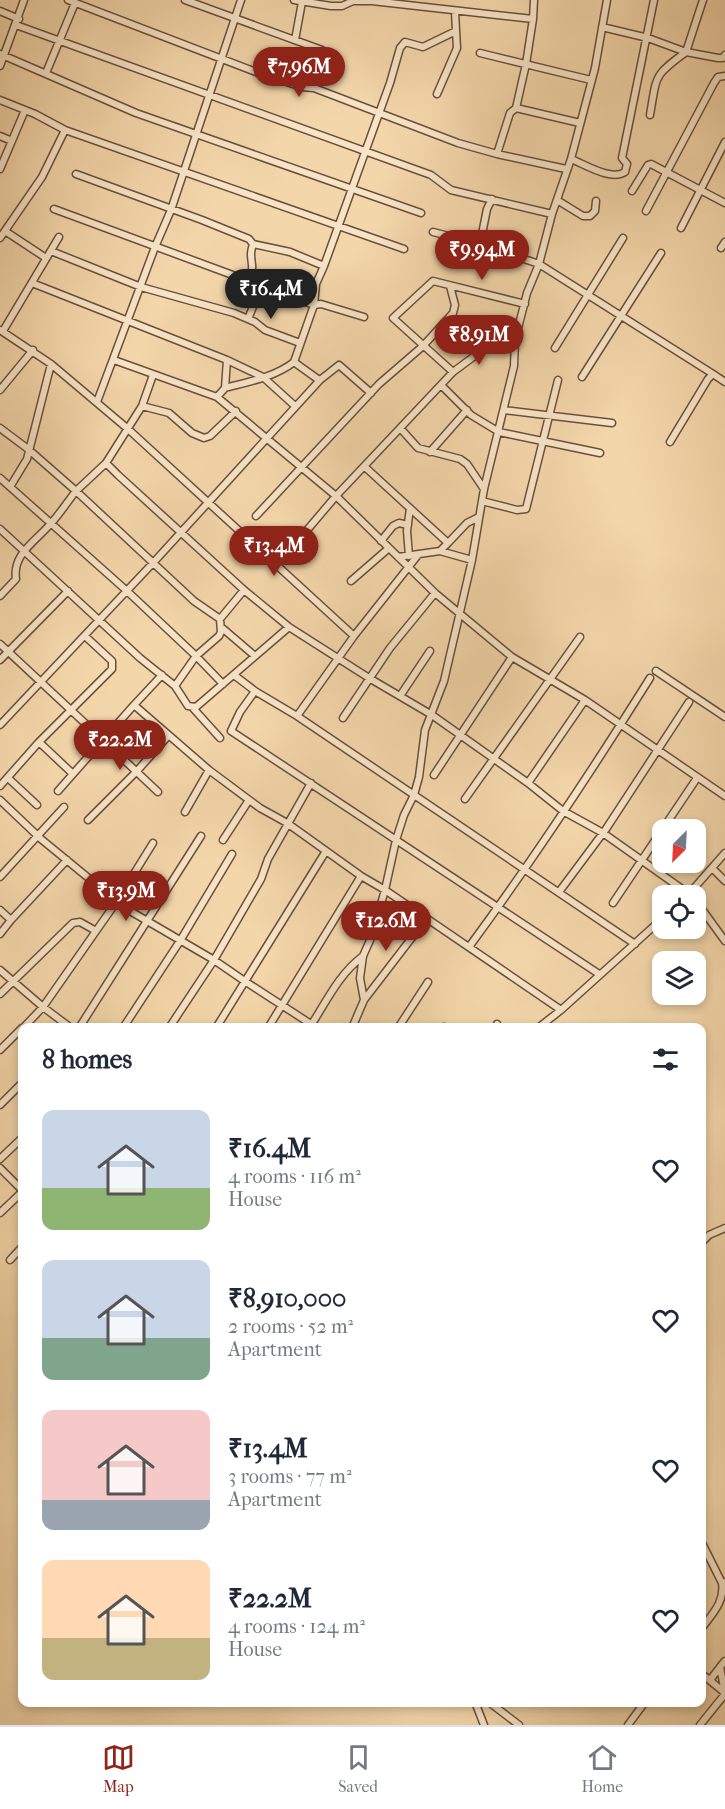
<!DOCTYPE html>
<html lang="en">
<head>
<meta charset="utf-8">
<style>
	body { margin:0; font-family:"IM FELL French Canon",serif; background:#f6f6f7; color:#1f2937; height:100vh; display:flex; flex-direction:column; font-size:22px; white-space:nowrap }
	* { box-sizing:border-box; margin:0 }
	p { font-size:20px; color:#747a83 }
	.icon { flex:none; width:33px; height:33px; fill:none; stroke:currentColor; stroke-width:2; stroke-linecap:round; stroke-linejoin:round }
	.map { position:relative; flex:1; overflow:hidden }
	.sheet { position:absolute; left:18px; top:1023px; width:688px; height:684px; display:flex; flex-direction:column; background:#fff; border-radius:12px; box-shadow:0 3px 9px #0003 }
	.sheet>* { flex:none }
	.needle { width:39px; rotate:204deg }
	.fabs { position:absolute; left:652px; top:819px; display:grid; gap:12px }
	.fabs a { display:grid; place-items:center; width:54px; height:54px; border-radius:12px; background:#fff; box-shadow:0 3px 9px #0003; font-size:30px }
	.price { position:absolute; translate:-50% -51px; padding:0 14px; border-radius:21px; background:#8f2418; color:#fff; font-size:20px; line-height:39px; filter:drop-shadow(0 2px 3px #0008) }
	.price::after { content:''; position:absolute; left:50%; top:36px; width:18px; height:14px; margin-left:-9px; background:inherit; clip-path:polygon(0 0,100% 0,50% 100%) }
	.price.on { background:#222; color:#fff }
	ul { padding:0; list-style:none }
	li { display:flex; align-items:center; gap:18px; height:150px; padding:0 24px }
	li span { display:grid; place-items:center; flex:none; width:168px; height:120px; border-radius:12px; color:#555 }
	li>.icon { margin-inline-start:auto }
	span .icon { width:72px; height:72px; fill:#fffc; stroke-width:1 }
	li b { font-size:26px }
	h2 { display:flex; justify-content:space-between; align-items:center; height:72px; padding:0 24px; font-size:26px }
	.menu { display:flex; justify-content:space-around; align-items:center; height:84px; border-top:2px solid #e0e1e3; background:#fff; font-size:16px; color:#747a83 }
	.menu a { display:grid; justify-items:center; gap:3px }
	.menu .on { color:#8f2418 }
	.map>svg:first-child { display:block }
</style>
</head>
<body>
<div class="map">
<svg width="725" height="1725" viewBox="0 0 725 1725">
	<rect width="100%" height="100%" fill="#f3d6aa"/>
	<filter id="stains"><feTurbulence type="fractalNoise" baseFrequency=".00333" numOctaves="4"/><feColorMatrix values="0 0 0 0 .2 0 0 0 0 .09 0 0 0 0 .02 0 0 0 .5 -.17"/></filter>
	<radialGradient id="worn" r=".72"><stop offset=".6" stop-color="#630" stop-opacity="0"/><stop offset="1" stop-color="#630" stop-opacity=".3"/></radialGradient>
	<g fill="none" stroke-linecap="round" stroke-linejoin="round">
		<g stroke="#6b5038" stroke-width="9">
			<path id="street" d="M68 0 256 72 302 87 314 88 322 71 326 57 322 50 185 0
				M294 0 331 6H342L353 1H372L533 19 534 0
				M0 11 19 19
				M16 25 431 175 451 190 552 214
				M602 27 648 38 686 52 703 0
				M295 40 302 2
				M480 53 591 80
				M0 54 136 113 421 213
				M0 66 24 0
				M46 73 75 3
				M314 88 458 143 497 154 566 169
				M437 94 457 48 456 31
				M0 100 35 114 65 130 404 249
				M516 108 526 64 533 19
				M650 115C657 75 653 76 686 52L718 58H723L725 55
				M0 136 12 141
				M497 154 510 113 516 108 580 123
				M571 159C586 165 611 181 625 172L627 164 622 158 654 0
				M0 169 25 110
				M76 174 202 220 249 239 253 244C250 254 251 255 252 265 253 272 249 274 252 281
				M632 191 648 165 651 164 725 203
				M557 200 583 216H590L595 211 596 201
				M54 209 314 305 321 304 364 317
				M646 211 714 83 718 77 725 76
				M681 228 725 142
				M5 231 46 258
				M433 232 480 244 539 264 713 374
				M0 238 42 177 65 130
				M253 244 290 252 324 266
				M480 244 487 209 492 199
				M721 248 725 242
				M51 251 141 287 234 313 255 322 265 330 300 343
				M32 283 227 360
				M248 319 262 285
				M0 330 51 364 128 429 354 636
				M3 331 59 237
				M555 348 623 238
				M114 360 217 397 336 496 435 593 390 648 343 718
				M294 362 319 380
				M453 372 393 318 433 281 525 304
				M153 375 142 406 106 463 118 475 244 590 289 627 369 678 432 715 528 783 563 811 603 833 692 896
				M582 377 661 253
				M441 385 471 415 499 432 600 453
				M225 388C248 382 275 377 294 362L314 305 316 284 324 266 390 83 400 48 405 42 423 47 456 31 455 11
				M0 390 33 350
				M217 397 225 388 227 360 263 377 295 406
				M97 402 155 247 171 210 241 0
				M142 406 169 413 192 433 204 438 210 436 236 411
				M504 410 612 423
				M0 428 28 449 76 491 106 463
				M401 429 418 448 460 459 467 464 484 489
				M670 442 708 379 713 374 725 382
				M430 452 467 410
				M365 467 448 543 440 551 472 560
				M0 478 127 591 196 656 219 636 221 632 220 619
				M10 487 27 459 51 364
				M482 501 517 510 526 509 558 380
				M256 516 379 384 423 346 453 313 455 305 450 286
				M0 529 140 658 175 686 188 706 196 707 289 627
				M381 541 393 526 399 523 408 525
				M448 543 467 523 479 517
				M291 549 336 496 453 372 488 346 515 340 527 293 539 264 552 214 571 159 595 68 607 0
				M409 556 407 531 410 508
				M398 557 440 551
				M351 581 389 548
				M435 593 512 657 585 700
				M0 596 16 579C12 553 38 540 53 521 61 512 68 501 76 491L194 601 220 619 244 590
				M221 627 255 656
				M0 644 103 740 134 705 209 770 260 808 287 823 361 876 385 890 561 1010
				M0 660 68 591
				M656 671 725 717
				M234 675 255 691 297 716 635 944
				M175 686 196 656 223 684
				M255 691 240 712 231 731 599 974
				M400 696 430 651
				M134 705 162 675
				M192 707 220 738
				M297 716 354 636 418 555
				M0 725 153 563 320 380 339 365 371 393
				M39 742 73 774
				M434 775 512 657
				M8 778 37 805
				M528 783 585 700 725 796
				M0 786 39 742 112 669V661L85 636
				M58 791 103 740 158 792
				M465 799 580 637
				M0 800 41 839 125 908 214 960 246 982 317 1028
				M185 812 209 770
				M88 820 137 771 168 736
				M223 840 249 800
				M712 868 725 881
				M0 877 64 807
				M559 892 606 829 689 702
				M688 895 725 853
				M696 901 725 941
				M613 903 697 778
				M0 910 11 920 0 934
				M11 920 67 860
				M469 947C533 860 593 769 650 678
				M0 970 43 1007 71 1028
				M0 994 73 923 80 922 96 931
				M364 1000 427 918
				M310 1027C326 1002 339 974 363 956
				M23 1028 43 1007 117 901 153 843
				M79 1028 201 836
				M123 1028 180 941 232 854
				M169 1028 214 960 261 879 268 859 311 783
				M216 1028 326 851
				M268 1028 361 876
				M352 1028 364 1000 360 978 363 956 371 938 385 890 396 840 404 815 414 795 419 777 425 730 444 681 472 560 484 489 514 366 515 340
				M398 1028 428 982
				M443 1028 444 1027
				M495 1028 497 1024
				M538 1028 561 1010 663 918
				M0 1050 22 1028
				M0 1105 22 1083
				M0 1159 22 1138
				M0 1168 22 1190
				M0 1213 22 1192
				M702 1242 709 1235 725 1228
				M10 1260 22 1247
				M702 1543 722 1583
				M702 1628C712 1614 725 1602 722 1583L725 1582
				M725 1661 720 1667 725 1693
				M702 1674 725 1693
				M710 1680 720 1667
				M475 1702 484 1725
				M489 1702 519 1725
				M628 1725 645 1702
				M700 1725 725 1694"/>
		</g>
		<use href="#street" stroke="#f7e4c8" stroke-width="6"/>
	</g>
	<rect width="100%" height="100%" filter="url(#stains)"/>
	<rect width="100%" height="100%" fill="url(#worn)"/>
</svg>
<div class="fabs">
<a><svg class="needle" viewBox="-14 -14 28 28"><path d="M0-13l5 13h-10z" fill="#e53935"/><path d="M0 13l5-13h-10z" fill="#747a83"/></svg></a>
<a><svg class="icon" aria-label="locate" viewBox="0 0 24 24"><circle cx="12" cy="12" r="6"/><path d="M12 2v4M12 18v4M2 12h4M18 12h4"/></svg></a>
<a><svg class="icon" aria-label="layers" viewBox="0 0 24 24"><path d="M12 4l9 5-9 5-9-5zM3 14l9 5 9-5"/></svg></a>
</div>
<b class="price" style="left:299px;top:98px">₹7.96M</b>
<b class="price" style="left:482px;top:281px">₹9.94M</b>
<b class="price on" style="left:271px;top:320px">₹16.4M</b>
<b class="price" style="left:479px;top:366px">₹8.91M</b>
<b class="price" style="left:274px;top:577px">₹13.4M</b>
<b class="price" style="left:120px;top:771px">₹22.2M</b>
<b class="price" style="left:126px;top:922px">₹13.9M</b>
<b class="price" style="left:386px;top:952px">₹12.6M</b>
<section class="sheet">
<h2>8 homes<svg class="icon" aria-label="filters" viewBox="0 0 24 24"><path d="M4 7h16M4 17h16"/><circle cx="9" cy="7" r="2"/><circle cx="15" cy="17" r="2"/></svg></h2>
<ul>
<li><span style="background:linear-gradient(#c9d6e8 65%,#8fb573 0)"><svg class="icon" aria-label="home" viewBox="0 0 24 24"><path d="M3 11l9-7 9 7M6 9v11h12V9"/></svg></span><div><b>₹16.4M</b><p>4 rooms · 116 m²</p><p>House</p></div><svg class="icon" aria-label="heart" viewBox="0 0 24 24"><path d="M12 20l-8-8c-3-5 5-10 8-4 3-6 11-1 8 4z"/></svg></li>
<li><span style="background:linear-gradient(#c9d6e8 65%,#7fa58c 0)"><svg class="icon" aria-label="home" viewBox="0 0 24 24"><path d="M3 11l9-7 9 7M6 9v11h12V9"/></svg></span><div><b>₹8,910,000</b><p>2 rooms · 52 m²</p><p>Apartment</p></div><svg class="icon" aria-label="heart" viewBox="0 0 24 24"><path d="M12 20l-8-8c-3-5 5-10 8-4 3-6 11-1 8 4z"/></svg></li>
<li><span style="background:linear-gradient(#f6c9c9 75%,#9aa5b1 0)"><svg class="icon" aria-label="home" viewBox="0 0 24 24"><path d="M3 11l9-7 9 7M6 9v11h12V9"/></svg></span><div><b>₹13.4M</b><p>3 rooms · 77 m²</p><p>Apartment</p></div><svg class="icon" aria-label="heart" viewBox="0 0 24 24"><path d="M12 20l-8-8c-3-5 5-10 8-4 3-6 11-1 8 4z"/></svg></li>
<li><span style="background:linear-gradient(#ffd9b3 65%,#c2b280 0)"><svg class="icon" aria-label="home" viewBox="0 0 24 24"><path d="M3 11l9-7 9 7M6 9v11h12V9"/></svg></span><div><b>₹22.2M</b><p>4 rooms · 124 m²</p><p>House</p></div><svg class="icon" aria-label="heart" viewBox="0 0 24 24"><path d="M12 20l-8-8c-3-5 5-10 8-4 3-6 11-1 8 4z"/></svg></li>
</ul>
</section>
</div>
<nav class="menu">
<a class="on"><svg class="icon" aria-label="map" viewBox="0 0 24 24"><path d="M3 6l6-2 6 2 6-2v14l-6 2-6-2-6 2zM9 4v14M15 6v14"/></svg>Map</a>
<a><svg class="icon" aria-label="saved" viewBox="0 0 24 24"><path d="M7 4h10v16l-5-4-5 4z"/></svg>Saved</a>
<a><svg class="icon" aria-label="home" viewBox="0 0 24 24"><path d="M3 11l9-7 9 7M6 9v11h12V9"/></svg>Home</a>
</nav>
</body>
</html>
